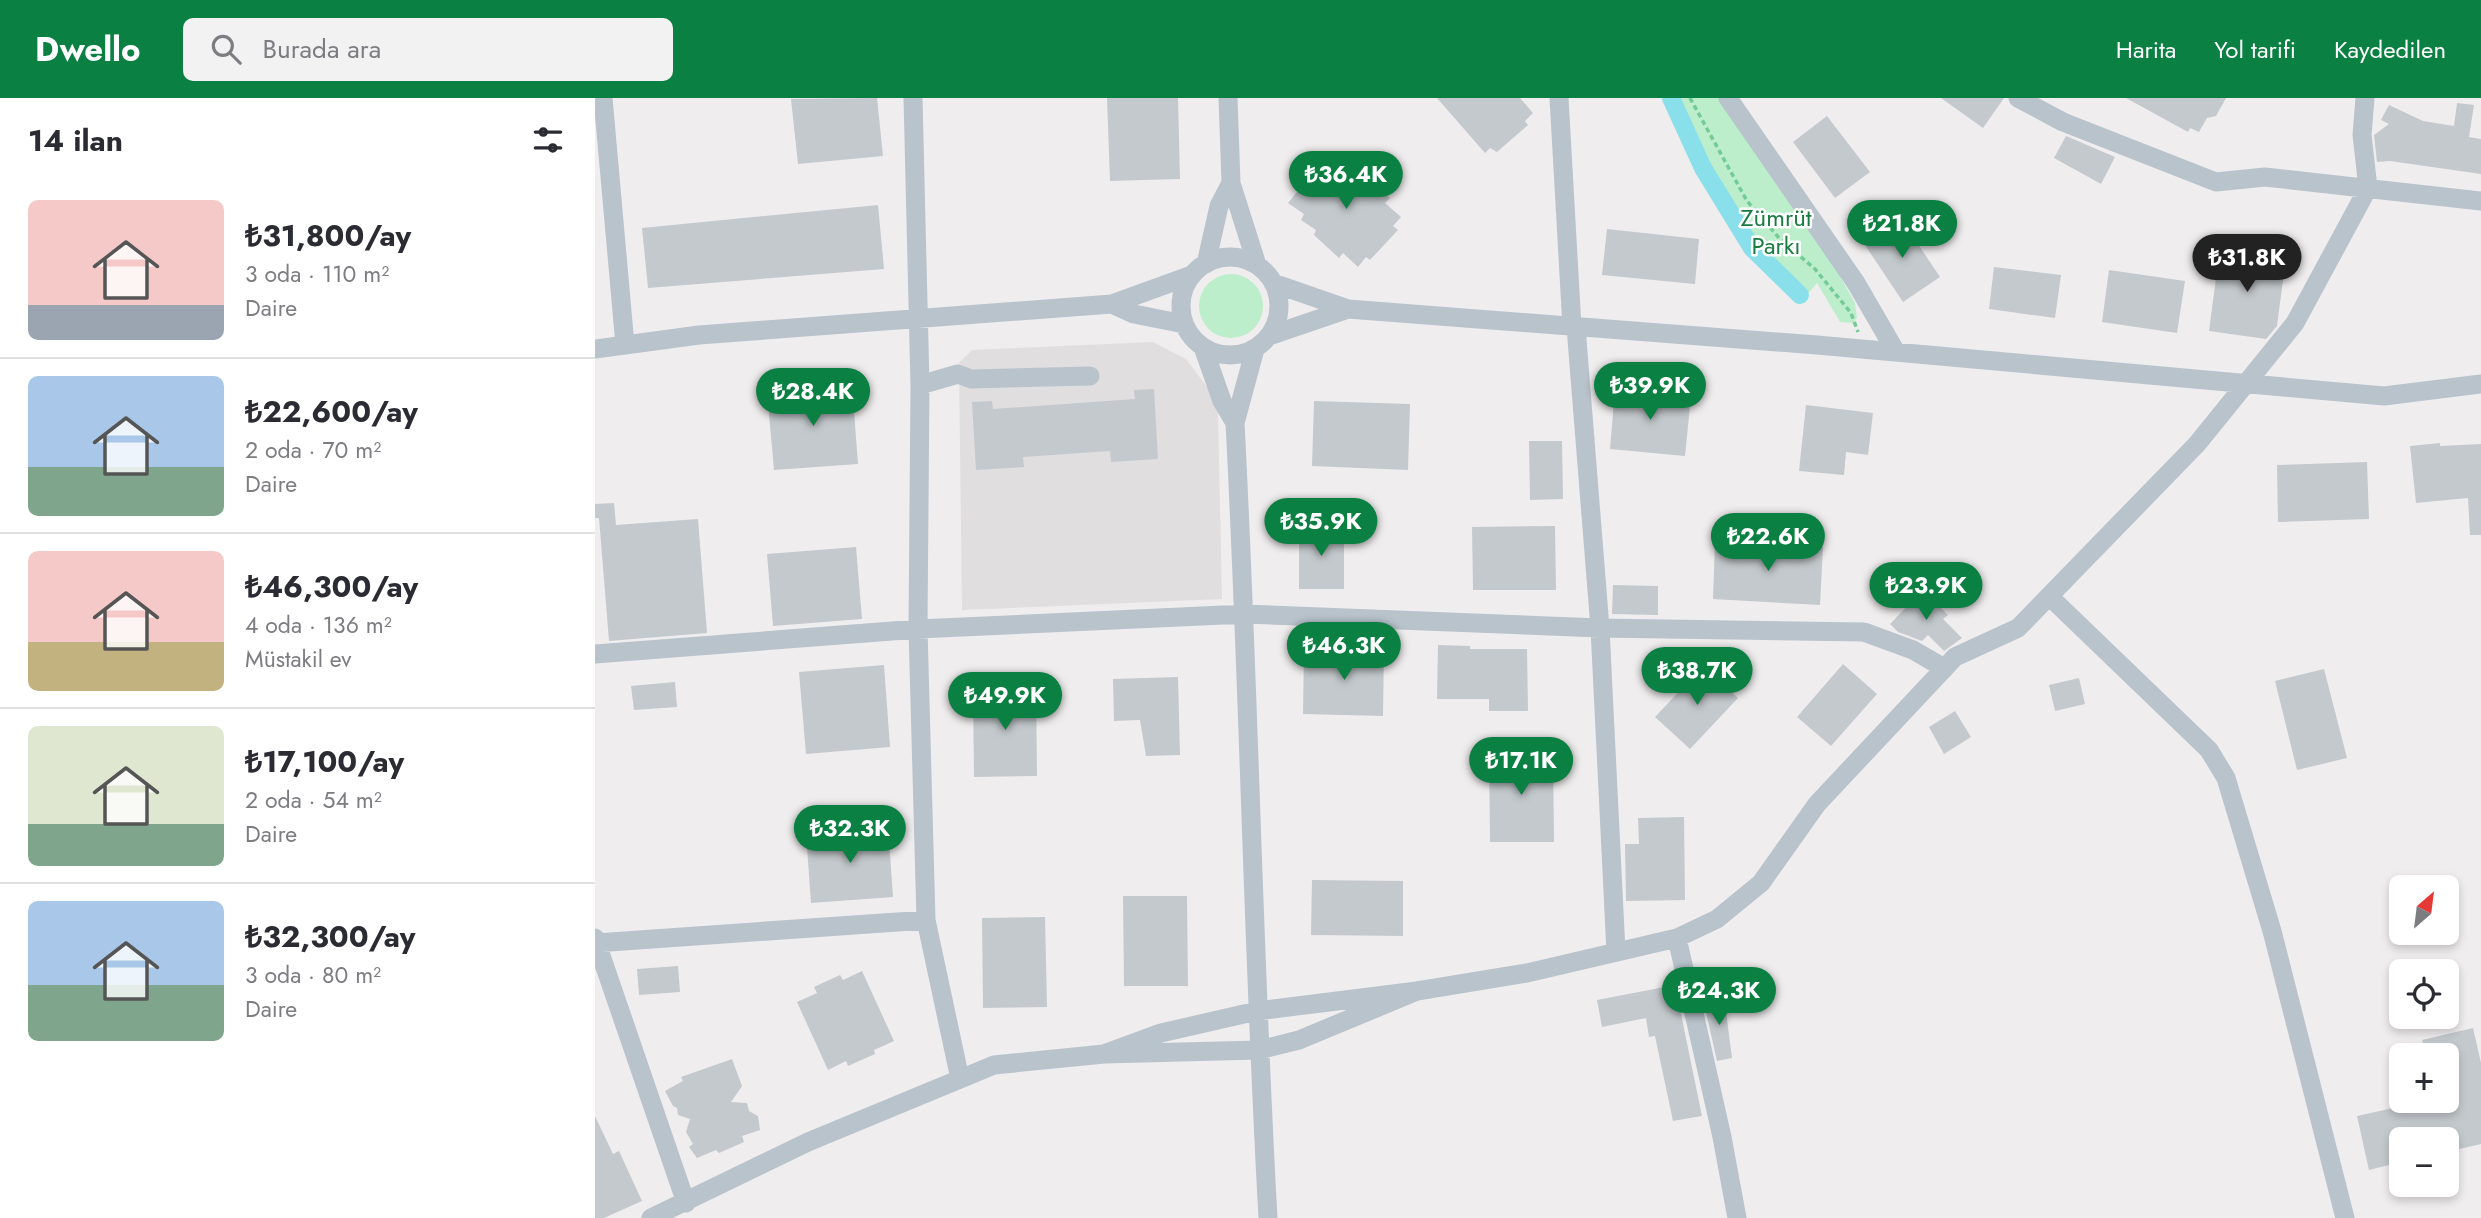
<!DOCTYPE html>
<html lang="tr">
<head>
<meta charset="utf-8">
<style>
	body { margin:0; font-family:Jost,sans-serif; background:#f2f2f3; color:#2b2b33; height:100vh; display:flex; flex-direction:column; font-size:26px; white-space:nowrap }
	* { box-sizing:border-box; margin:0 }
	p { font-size:23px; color:#7c7c81 }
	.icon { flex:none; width:38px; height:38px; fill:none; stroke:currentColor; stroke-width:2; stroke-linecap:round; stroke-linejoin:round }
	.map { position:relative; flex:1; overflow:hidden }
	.drawer { display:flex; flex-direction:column; background:#fff; width:595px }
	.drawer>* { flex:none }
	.needle { width:46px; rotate:28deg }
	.controls { position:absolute; left:1794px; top:777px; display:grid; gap:14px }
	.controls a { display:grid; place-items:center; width:70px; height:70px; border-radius:10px; background:#fff; box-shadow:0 4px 10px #0003; font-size:35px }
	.price { position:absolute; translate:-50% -60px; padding:0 16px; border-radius:24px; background:#0b8043; color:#fff; font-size:23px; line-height:46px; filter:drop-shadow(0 2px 4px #0008) }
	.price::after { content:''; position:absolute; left:50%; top:42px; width:21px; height:16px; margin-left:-10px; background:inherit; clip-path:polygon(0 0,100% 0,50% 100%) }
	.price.active { background:#222; color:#fff }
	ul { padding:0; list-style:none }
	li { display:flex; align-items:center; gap:21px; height:175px; padding:0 28px }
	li+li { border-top:2px solid #e1e1e2 }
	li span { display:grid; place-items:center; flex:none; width:196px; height:140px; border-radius:10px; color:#555 }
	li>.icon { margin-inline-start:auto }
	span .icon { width:84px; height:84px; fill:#fffc; stroke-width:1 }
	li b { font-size:30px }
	h2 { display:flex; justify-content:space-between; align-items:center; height:84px; padding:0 28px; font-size:30px }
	header { display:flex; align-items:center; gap:42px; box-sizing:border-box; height:98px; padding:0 35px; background:#0b8043; color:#fff }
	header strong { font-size:33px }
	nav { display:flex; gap:38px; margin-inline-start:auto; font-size:24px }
	.search { width:490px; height:63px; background:#f2f2f3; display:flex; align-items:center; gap:18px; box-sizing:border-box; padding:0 24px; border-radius:10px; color:#7c7c81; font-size:26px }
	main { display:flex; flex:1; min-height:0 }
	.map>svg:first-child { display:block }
</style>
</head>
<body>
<header>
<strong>Dwello</strong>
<div class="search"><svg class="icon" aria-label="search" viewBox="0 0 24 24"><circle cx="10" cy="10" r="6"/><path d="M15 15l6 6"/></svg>Burada ara</div>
<nav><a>Harita</a><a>Yol tarifi</a><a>Kaydedilen</a></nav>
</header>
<main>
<section class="drawer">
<h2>14 ilan<svg class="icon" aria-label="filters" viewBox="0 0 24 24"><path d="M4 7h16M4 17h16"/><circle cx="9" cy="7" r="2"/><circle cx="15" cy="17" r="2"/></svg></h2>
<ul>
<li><span style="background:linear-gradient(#f6c9c9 75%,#9aa5b1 0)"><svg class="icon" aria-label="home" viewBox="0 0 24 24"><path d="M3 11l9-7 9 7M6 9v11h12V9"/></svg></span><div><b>₺31,800/ay</b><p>3 oda · 110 m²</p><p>Daire</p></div></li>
<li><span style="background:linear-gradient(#a9c7e8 65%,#7fa58c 0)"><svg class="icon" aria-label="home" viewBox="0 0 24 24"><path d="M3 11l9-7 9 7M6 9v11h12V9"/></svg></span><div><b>₺22,600/ay</b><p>2 oda · 70 m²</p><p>Daire</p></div></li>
<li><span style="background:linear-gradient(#f6c9c9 65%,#c2b280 0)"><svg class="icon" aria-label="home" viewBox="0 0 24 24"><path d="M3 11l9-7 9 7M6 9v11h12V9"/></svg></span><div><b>₺46,300/ay</b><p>4 oda · 136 m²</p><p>Müstakil ev</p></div></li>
<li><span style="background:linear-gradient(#dfe7d0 70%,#7fa58c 0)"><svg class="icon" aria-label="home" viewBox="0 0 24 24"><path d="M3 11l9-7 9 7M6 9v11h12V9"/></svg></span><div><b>₺17,100/ay</b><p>2 oda · 54 m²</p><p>Daire</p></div></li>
<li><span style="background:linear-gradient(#a9c7e8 60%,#7fa58c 0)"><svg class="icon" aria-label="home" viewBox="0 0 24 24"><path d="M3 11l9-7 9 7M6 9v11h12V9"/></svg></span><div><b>₺32,300/ay</b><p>3 oda · 80 m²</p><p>Daire</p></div></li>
</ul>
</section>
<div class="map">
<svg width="1886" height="1120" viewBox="0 0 1886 1120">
	<rect width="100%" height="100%" fill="#f0edee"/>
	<path fill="#e1dee0" d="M558 244 591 261 615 293 623 316 627 501 367 512 364 265 377 252Z"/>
	<path fill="#bceecb" d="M1067 0H1126L1239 168 1260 205 1262 220 1258 225 1245 224 1222 185 1206 204 1158 156 1106 72Z
		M604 208a32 32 0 1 1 64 0a32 32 0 1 1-64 0Z"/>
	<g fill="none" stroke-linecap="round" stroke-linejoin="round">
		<path stroke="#89dfea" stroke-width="18" d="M1076 0 1108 70 1157 150 1205 197"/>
	</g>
	<path fill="#c4c9cd" d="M282 0 288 58 203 66 196 1Z
		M512 0H583L585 81 515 83Z
		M842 0H925L938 15 930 23 933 27 902 54 895 50 890 55Z
		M1346 0H1409L1388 30Z
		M1531 0H1631L1621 18 1612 20 1604 34 1595 30 1593 34Z
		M1862 5 1879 7 1874 39 1886 41V76L1795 63 1782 64 1779 37 1794 26 1786 22 1794 7 1828 23 1859 28Z
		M1232 18 1275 74 1240 100 1198 44Z
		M1471 38 1520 59 1506 86 1459 60Z
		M740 58 755 71 758 67 787 88 784 91 795 100 790 105 806 119 798 128 803 132 775 162 771 159 763 169 748 155 744 160 719 137 721 132 706 122 709 116 693 105 726 64 731 68Z
		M283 107 289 171 53 190 47 130Z
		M1305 119 1345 179 1308 204 1268 144Z
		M1012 131 1104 141 1100 186 1007 177Z
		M1625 150 1691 159 1682 228 1671 241 1614 233Z
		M1399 169 1466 177 1460 220 1394 211Z
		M1514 172 1590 183 1582 235 1507 224Z
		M257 287 263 366 179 372 172 294Z
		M559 291 563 361 516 364 515 353 428 359 429 369 381 372 377 304 397 303 398 311 540 301 539 292Z
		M1020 291 1096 298 1090 358 1015 351Z
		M719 303 815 306 813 372 717 368Z
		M1211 307 1278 315 1273 357 1251 354 1249 377 1204 373Z
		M934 343H967L968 401 935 402Z
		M1845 345V348L1886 346V437H1875L1873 400 1821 405 1815 348Z
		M1772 364 1774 421 1683 424 1682 367Z
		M19 405 21 427 103 421 112 535 14 543 4 420H0V406Z
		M704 428H749V491H704Z
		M960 428 961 492H878L877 429Z
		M1120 444 1228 449 1225 507 1118 501Z
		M261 449 267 521 178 528 172 456Z
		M1018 487 1063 488V517L1017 516Z
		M1328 492 1353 517 1348 521 1367 540 1349 553 1333 537 1327 543 1303 534 1295 526Z
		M843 547 875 548V551H932L933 613H894V601H842Z
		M709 551 789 553 788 618 708 616Z
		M1248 566 1282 596 1236 648 1202 619Z
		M289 567 295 649 211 656 204 574Z
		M1108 568 1143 600 1095 651 1060 619Z
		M1729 571 1752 660 1702 672 1680 583Z
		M583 579 585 657 551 658 545 622 519 623 518 581Z
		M1484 580 1490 606 1460 613 1454 587Z
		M80 584 82 609 39 612 36 588Z
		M441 588 442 678 379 679 378 589Z
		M1360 613 1376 639 1349 656 1334 629Z
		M894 654H958L959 744H895Z
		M1089 719 1090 802 1031 803 1030 746H1044L1043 720Z
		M293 728 298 799 216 805 211 735Z
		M717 782 808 783V838L716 837Z
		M528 798H592L593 888H529Z
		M450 819 452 909 388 910 387 820Z
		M83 868 85 894 44 897 42 871Z
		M267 873 299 943 279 952 280 956 253 968 251 963 233 972 202 904 222 895 219 889 245 877 248 882Z
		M1080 887 1107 1018 1078 1023 1060 938 1054 939 1051 920 1007 929 1002 902Z
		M1129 898 1137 960 1122 963 1108 901Z
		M1878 930 1886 965V1046L1852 1054V1041H1806V1064L1774 1072 1762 1018 1830 1003H1852V957H1831L1827 942Z
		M137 961 147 988 136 1004 152 1005 154 1013 163 1018 165 1032 147 1038 149 1044 124 1055 121 1052 102 1060 94 1049 98 1046 91 1034 95 1021 83 1017 82 1010 78 1008 70 993 88 983 86 979Z
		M0 1018 18 1056 24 1053 47 1103 9 1120H0Z"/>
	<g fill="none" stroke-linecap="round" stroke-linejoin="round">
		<path stroke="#74cb98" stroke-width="3.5" stroke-dasharray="5 3.5" stroke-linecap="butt" d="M1095 0 1152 103 1185 141 1220 171 1256 215 1263 234"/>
		<path stroke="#b9c3cb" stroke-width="19" d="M8 0 30 247
			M318 0 325 287 323 531 331 822 365 981
			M633 0 636 85
			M964 0 977 229
			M1133 0 1261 185 1301 254
			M1423 0 1468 24 1621 84 1670 79 1886 103
			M586 208a49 49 0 1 1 98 0a49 49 0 1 1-98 0Z
			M611 166 624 108 636 85 662 167
			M753 211 1222 247 1789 298 1886 286
			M589 226 539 216 517 206 597 177
			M981 229 1005 530 1021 854
			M674 238 753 211 678 185
			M608 249 627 303 640 325 660 251
			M0 251 104 237 517 206
			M325 287 363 276 376 281 495 278
			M640 325C654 590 658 855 673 1120
			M1454 498 1614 652 1631 680 1677 833 1750 1120
			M0 556 323 531 650 516 1005 530 1269 534 1318 552 1349 570
			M0 840 91 1105
			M1082 840 1127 1039 1142 1120
			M0 845 331 822
			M822 893 704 942 664 952 509 956 566 935 662 913 822 893 932 875 1082 840 1122 821 1166 785 1222 706 1360 559 1423 530 1602 346 1700 225 1773 90 1767 37 1770 0
			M56 1120 213 1044 399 967 509 956"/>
	</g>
	<g text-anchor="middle" stroke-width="5" stroke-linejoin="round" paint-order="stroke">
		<g font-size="24" fill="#187b40" stroke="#fff">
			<text x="1181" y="128">Zümrüt<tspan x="1181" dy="28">Parkı</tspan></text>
		</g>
	</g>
</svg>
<div class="controls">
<a><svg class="needle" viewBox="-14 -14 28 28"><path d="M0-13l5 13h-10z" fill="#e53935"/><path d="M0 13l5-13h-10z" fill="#7c7c81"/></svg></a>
<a><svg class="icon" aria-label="locate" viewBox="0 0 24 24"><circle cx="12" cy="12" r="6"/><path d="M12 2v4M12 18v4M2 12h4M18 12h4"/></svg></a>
<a>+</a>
<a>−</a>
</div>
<b class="price" style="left:751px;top:113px">₺36.4K</b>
<b class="price" style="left:1307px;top:162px">₺21.8K</b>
<b class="price active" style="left:1652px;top:196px">₺31.8K</b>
<b class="price" style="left:1055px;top:324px">₺39.9K</b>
<b class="price" style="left:218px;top:330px">₺28.4K</b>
<b class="price" style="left:726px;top:460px">₺35.9K</b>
<b class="price" style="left:1173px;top:475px">₺22.6K</b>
<b class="price" style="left:1331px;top:524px">₺23.9K</b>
<b class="price" style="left:749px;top:584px">₺46.3K</b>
<b class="price" style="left:1102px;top:609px">₺38.7K</b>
<b class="price" style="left:410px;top:634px">₺49.9K</b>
<b class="price" style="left:926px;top:699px">₺17.1K</b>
<b class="price" style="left:255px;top:767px">₺32.3K</b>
<b class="price" style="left:1124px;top:929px">₺24.3K</b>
</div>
</main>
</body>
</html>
